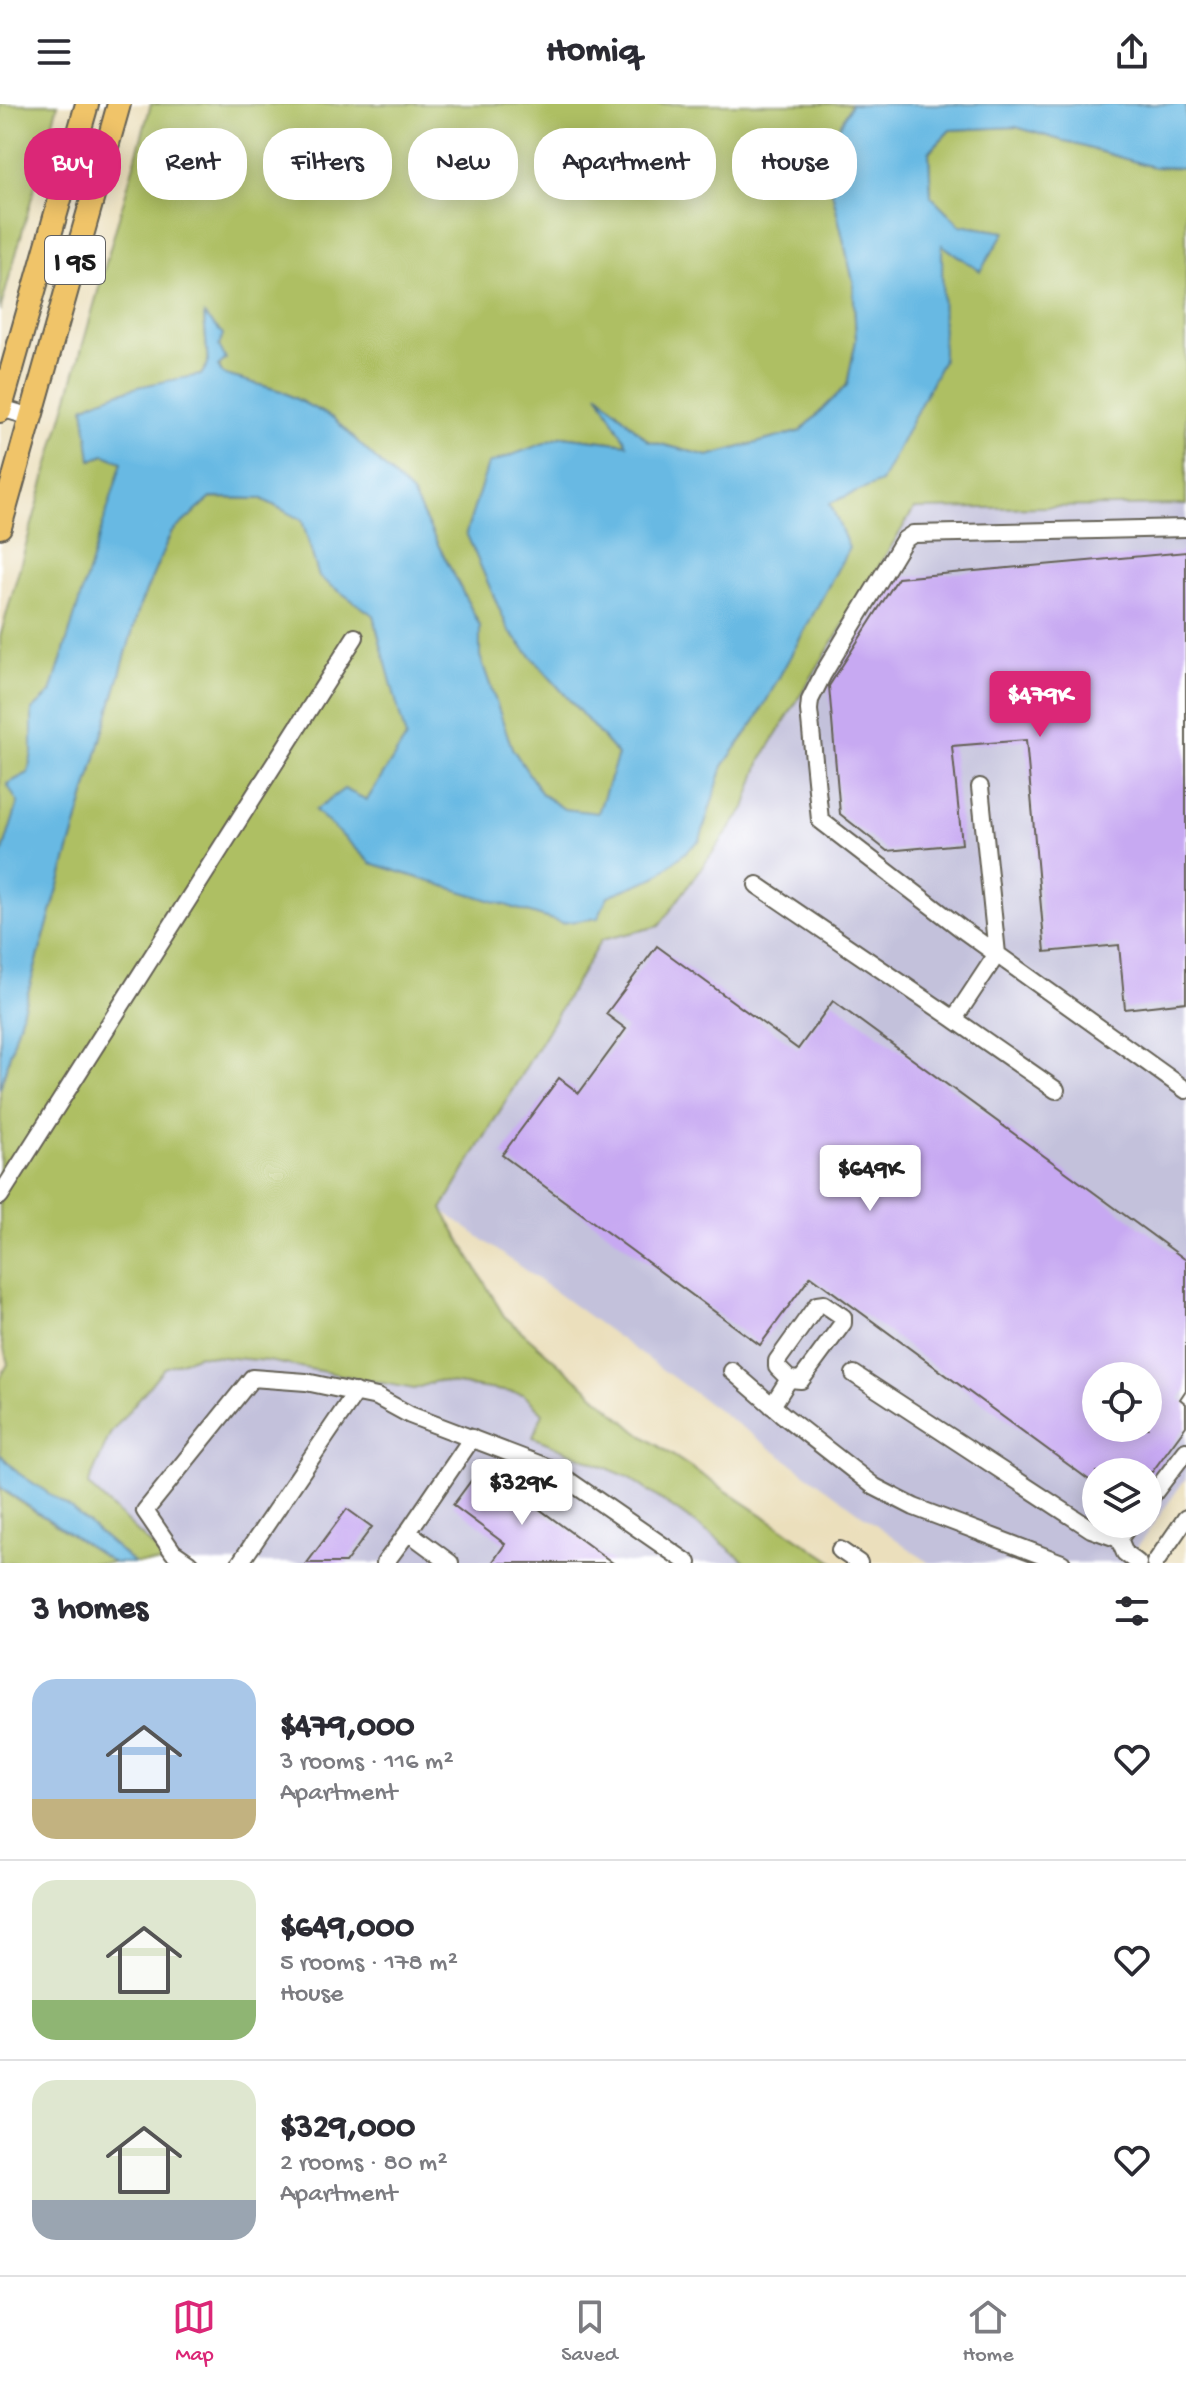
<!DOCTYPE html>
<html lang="en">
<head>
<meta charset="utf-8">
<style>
	body { margin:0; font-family:"Gochi Hand",sans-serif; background:#f7f7f7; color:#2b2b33; height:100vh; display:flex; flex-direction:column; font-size:30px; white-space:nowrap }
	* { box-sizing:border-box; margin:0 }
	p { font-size:26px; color:#7c7c81 }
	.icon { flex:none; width:44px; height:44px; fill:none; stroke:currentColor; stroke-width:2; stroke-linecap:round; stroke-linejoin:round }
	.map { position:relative; height:1459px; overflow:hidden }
	.drawer { display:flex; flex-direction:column; background:#fff; flex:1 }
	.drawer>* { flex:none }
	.hud { position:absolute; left:24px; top:24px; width:1138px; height:72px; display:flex; gap:16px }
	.tools { position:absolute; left:1082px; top:1258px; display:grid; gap:16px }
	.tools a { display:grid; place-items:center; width:80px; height:80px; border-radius:50%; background:#fff; box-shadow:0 4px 20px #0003; font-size:40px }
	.price { position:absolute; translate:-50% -68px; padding:0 18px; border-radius:8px; background:#fff; color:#222; font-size:26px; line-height:52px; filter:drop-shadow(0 2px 4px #0008) }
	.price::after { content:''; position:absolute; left:50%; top:48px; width:24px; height:18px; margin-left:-12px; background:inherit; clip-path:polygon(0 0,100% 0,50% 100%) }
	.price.active { background:#db2777; color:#fff }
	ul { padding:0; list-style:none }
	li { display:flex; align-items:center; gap:24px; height:200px; padding:0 32px }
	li+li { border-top:2px solid #e1e1e2 }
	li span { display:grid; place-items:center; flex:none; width:224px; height:160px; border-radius:24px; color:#555 }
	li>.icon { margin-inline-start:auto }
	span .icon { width:96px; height:96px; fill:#fffc; stroke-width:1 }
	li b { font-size:34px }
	h2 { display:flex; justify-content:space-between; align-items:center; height:96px; padding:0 32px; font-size:34px }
	.tag { padding:0 28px; border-radius:32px; background:#fff; box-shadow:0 4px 20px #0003; font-size:28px; line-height:72px }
	.tag.active { background:#db2777; color:#fff }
	header { display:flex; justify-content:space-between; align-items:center; height:104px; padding:0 32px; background:#fff; font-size:36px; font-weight:700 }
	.menu { display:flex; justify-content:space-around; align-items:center; height:112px; border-top:2px solid #e1e1e2; background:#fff; font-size:22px; color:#7c7c81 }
	.menu a { display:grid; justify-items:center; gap:4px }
	.menu .active { color:#db2777 }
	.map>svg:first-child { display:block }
</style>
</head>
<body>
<header><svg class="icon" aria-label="menu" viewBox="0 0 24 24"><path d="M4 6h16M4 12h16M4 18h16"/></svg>Homiq<svg class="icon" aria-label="share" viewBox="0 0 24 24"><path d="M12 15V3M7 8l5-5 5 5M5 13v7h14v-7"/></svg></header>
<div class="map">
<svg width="1186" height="1459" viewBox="0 0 1186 1459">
	<rect width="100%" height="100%" fill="#fff"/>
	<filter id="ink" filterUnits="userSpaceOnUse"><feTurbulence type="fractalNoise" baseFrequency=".0125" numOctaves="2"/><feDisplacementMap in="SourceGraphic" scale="16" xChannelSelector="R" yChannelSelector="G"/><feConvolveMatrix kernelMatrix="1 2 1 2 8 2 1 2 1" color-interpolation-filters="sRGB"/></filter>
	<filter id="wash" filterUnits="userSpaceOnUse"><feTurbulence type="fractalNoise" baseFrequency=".006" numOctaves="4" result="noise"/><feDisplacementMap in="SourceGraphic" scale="32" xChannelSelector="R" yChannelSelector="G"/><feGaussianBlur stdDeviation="1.8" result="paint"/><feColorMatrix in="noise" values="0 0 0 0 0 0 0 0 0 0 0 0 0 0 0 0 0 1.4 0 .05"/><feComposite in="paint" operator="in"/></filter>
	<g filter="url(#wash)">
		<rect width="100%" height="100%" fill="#ebdfbc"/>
		<path fill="#c3c1db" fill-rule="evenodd" d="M1186 401V1374L1126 1459H929L442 1106 601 836 659 822 745 704 761 656 914 404ZM1096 1272H1148V1324H1096ZM1096 1368H1148V1420H1096Z
			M199 1251 268 1257 414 1285 435 1277 523 1290 543 1309 533 1333 628 1373 716 1434 747 1459H170L88 1382 110 1330 164 1264Z"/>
		<path fill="#aebf63" stroke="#656e40" stroke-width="2" d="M0 0H58L0 207V49L3 48 0 45Z
			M151 0H851L836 30 832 87 853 177 856 236 847 281 801 327 708 352 648 337 601 292 628 340 563 332 509 527 618 651 598 710 564 705 542 690 512 644 480 552V522L412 390 333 314 281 287 222 270 204 213 208 260 201 271C161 278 120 284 84 303L92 356 105 351 123 358 51 589 32 606V649L28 670 0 757V533Z
			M1016 23 1153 63 1186 64V401L914 405 761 656 745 704 659 822 601 836 442 1105 504 1212 636 1327 835 1459H747L716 1434 628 1373 533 1333 543 1309 523 1290 436 1277 414 1285 268 1257 199 1251 164 1264 110 1330 88 1381 170 1459H134L69 1403 18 1369 0 1350V1274L8 1260 0 1230V985L140 501 171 429 211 394 262 395 302 416 319 473 373 511 407 634 367 696 315 707 608 792 656 773 700 735 723 662 756 616 830 399 941 178 942 141 1004 128 960 121 931 92 929 48 950 26Z
			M0 1382 4 1387 114 1459H0Z"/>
		<path fill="#68b9e3" stroke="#426a80" stroke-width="2" d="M851 0H1186V64L1153 63 1016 23 950 26 929 48 931 92 960 121 1005 128 980 167 942 141 943 256 881 378 830 399 849 444 756 616 723 662 700 736 656 773 608 792 598 814 562 819 371 759 315 706 344 685 367 696 406 634 373 511 319 473 302 416 262 395 211 394 171 429 140 501 0 985V757L18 699 7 680 28 669 32 649V606L51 589 122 358 105 351 91 356 84 303C120 284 161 278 201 271L208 260 204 211 223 230 219 242 226 255 218 262 222 270 281 287 333 314 412 390 480 522V552L512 644 542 690 564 705 598 709 618 651 509 527 466 429 488 360 563 332 627 340 598 289 648 337 708 352 801 327 847 281 856 236 853 177 832 87 836 30Z
			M0 1350 18 1369 69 1403 134 1459H114L4 1386 0 1382Z"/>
		<g id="blocks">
			<path fill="#c7a9f2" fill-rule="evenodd" d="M1186 448V898L1125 905 1119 841 1045 848 1026 636 952 642 962 740 887 747 840 710 829 582 898 474Z
				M657 842 798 945 833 897 1186 1156V1286L1180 1295 1186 1300V1322L1152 1368H1096V1381L811 1172 760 1241 502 1051 559 974 579 989 626 925 606 910ZM1096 1272H1148V1324H1096Z
				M479 1366 524 1400 527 1396 613 1459H492L505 1440 453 1401Z
				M347 1405 372 1423 345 1459H307Z"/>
		</g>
	</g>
	<g filter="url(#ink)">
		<use href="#blocks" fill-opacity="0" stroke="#646054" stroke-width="2"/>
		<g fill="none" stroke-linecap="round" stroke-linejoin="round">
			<g stroke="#646054" stroke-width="20">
				<path id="minor" d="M1 304 31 313
					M1186 424 913 430 904 436 823 570 810 596 809 606 820 716 963 826 1186 986
					M757 781 954 915 997 850 980 683
					M954 915 1056 986
					M0 1092 355 533
					M732 1267 783 1311 875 1383 914 1403 1062 1459
					M854 1270 1091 1425 1119 1435 1125 1449 1138 1459
					M772 1302 789 1275 801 1276 843 1219V1213L824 1200 817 1201 777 1257V1263L789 1275
					M1148 1397 1186 1347
					M408 1428 472 1334
					M1119 1435 1130 1420
					M840 1446 859 1459
					M189 1459 173 1448 145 1407 252 1274 306 1278 377 1293 410 1311 552 1365 688 1459
					M240 1459 356 1288
					M385 1459 408 1428 450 1459
					M1155 1459 1186 1414"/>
			</g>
			<g stroke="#646054" stroke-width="26">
				<path id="highway" d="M0 307 87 0
					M0 423 119 0"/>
			</g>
			<use href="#minor" stroke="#fff" stroke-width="16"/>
			<use href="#highway" stroke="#f0c469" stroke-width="22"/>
		</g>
	</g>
	<g text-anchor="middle" stroke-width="6" stroke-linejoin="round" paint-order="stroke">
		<rect fill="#fff" stroke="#606060" stroke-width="2" x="45" y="132" width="60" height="48" rx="6"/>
		<g font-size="28" font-weight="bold" fill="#1c1c1c">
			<text x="75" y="166">I 95</text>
		</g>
	</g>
</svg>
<div class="tools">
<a><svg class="icon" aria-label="locate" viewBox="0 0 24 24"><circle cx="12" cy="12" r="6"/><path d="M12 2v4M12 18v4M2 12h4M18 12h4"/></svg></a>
<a><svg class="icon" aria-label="layers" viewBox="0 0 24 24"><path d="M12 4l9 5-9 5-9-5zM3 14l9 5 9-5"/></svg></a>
</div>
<b class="price active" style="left:1040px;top:635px">$479K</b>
<b class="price" style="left:870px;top:1109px">$649K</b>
<b class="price" style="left:522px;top:1423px">$329K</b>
<div class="hud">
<a class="tag active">Buy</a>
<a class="tag">Rent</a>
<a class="tag">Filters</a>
<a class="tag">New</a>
<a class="tag">Apartment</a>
<a class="tag">House</a>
</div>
</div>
<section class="drawer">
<h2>3 homes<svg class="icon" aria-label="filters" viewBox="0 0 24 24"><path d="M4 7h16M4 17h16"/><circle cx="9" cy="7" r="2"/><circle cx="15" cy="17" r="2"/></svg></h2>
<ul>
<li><span style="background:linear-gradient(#a9c7e8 75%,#c2b280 0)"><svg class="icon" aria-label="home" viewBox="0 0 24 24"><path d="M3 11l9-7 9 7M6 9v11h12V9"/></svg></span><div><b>$479,000</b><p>3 rooms · 116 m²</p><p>Apartment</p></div><svg class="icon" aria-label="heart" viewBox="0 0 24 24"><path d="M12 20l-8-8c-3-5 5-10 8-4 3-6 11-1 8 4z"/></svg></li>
<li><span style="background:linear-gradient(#dfe7d0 75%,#8fb573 0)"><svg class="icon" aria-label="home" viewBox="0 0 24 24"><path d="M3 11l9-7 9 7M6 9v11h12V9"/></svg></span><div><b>$649,000</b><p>5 rooms · 178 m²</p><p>House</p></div><svg class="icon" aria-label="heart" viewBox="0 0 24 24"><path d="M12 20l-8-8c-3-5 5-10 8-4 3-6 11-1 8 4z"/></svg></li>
<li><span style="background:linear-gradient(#dfe7d0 75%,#9aa5b1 0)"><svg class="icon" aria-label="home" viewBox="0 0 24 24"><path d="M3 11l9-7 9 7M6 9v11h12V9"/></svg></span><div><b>$329,000</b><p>2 rooms · 80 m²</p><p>Apartment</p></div><svg class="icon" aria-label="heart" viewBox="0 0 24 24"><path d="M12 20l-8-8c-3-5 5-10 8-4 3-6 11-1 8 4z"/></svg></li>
</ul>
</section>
<nav class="menu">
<a class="active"><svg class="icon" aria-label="map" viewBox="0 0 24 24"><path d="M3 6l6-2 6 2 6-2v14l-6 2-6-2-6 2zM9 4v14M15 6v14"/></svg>Map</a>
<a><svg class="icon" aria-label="saved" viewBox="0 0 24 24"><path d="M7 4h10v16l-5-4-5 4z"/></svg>Saved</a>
<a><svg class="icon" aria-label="home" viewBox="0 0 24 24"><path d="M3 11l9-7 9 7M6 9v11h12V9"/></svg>Home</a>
</nav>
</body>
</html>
